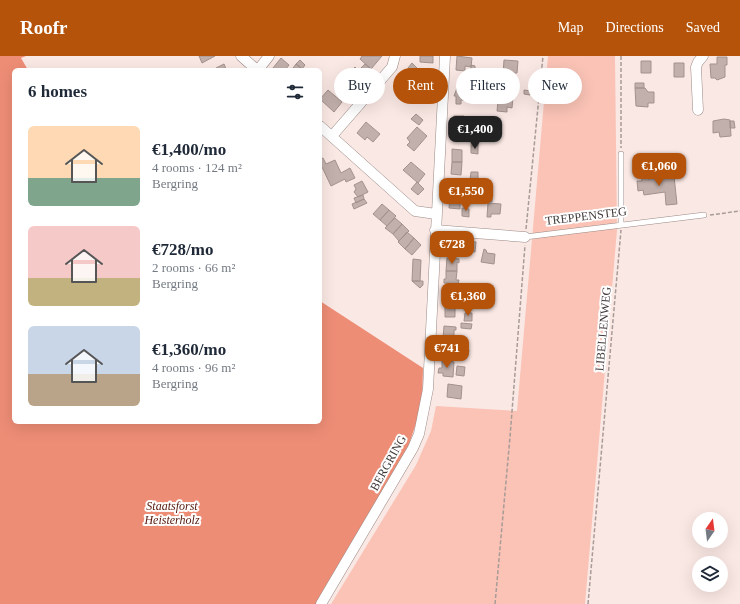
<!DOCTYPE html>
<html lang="en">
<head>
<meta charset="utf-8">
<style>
	body { margin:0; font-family:"Times New Roman",serif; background:#f6f6f7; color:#1f2937; height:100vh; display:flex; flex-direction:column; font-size:15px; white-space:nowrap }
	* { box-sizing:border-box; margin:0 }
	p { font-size:13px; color:#747a83 }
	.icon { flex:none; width:22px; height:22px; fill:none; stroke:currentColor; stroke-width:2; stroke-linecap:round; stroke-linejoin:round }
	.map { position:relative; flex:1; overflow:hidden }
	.side { position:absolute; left:12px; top:12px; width:310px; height:356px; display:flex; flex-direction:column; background:#fff; border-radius:6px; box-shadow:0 4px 16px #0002 }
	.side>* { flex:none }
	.guide { position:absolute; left:334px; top:12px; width:346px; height:36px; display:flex; gap:8px }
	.needle { width:26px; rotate:14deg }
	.controls { position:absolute; left:692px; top:456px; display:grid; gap:8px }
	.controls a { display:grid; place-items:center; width:36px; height:36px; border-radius:50%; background:#fff; box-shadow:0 4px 16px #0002; font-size:20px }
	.price { position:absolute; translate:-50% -34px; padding:0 9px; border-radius:8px; background:#b45309; color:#fff; font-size:13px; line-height:26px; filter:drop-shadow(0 1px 2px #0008) }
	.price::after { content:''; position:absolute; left:50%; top:24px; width:12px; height:9px; margin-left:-6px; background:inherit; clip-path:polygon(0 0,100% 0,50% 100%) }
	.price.selected { background:#222; color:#fff }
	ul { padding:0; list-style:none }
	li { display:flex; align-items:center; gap:12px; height:100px; padding:0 16px }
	li span { display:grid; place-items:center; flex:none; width:112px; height:80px; border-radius:6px; color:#555 }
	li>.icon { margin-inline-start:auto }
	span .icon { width:48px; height:48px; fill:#fffc; stroke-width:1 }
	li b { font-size:17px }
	h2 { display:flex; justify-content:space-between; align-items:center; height:48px; padding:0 16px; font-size:17px }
	.tag { padding:0 14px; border-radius:18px; background:#fff; box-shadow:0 4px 16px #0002; font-size:14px; line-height:36px }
	.tag.selected { background:#b45309; color:#fff }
	header { display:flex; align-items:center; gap:24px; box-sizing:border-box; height:56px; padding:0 20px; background:#b45309; color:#fff }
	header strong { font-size:19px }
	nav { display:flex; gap:22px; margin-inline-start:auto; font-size:14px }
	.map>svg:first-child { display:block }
</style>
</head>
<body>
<header>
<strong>Roofr</strong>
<nav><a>Map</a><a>Directions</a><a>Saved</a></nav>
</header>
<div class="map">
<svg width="740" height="548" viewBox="0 0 740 548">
	<rect width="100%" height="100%" fill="#fae8e4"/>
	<path fill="#fac3b6" d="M548 0H615L617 174 585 548H331L416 409 431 375 436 350 517 355Z"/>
	<path fill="#ee8d76" d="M0 0H26L21 2 28 14H14V366H320V245L423 312 422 350 408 391 319 548H0Z"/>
	<path fill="#c2b0ac" stroke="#a2928d" d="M199 0H215L202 7Z
		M362 0H382L371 13 360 3Z
		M420 0H433V7L420 6Z
		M457 0 472 2 471 11 465 10V15L456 14Z
		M717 1H727V9H725V21L717 24 715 22H711L710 8H717Z
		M281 2 289 9 285 14H276L273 12Z
		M300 4 305 9 302 13 296 8Z
		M504 4 518 5 517 17 503 18Z
		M641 5H651V17H641Z
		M412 7 417 12 413 16 408 12Z
		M674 7H684V21H674Z
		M224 8 226 13 217 14 216 12Z
		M296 8 302 13 300 14 293 12Z
		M365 8 371 13 367 17 361 12Z
		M471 9 475 10V16H471Z
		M355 11 364 20 353 33 343 24Z
		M420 21 430 29 418 43 410 35Z
		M360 24 364 27 360 32 356 29Z
		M635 27H644V32H635Z
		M502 29 514 30 512 52 507 51V56L497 55 499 36H502Z
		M457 32H468L467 44H461V48H456V40H454Z
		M635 32H645L648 36H654V47H648V51L636 50Z
		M328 34 342 46 334 56 320 43Z
		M524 34 531 35 530 39 524 38Z
		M416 58 423 64 419 69 411 63Z
		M454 60H464L463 73 453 72Z
		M724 63 730 64 731 80 720 81 719 76 713 77V65Z
		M730 65H734L735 72H730Z
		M366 66 380 78 373 86 367 81 365 84 357 77Z
		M417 71 427 80 414 95 407 89 410 86 407 82Z
		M453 72 463 73V85H453Z
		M472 83H479L478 90H471Z
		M471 90H478V98L471 97Z
		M452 93 462 94V106H452Z
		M323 102 326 108 335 104 341 117 350 112 355 122 346 126 345 123 331 130 322 111 320 112V103Z
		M411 106 425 118 418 127 403 114Z
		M452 106H462L461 119 451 118Z
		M471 116H478V124H470Z
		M647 117 648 123 674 120 677 148 666 149 665 136 644 139 643 134 638 135 637 125H642L641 118Z
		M470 124H478V131L470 130Z
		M362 125 368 136 358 141 354 136 356 133 354 129Z
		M417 126 424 133 418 139 411 133Z
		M451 127H461L460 140H450Z
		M363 139 364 143 356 147 354 142Z
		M450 140H460V153L449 152Z
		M485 141 492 142V146L484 145Z
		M364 143 367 147 354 153 352 148Z
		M488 147 501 148 500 158H491V161H487Z
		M382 148 389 154 380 164 373 158Z
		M462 152 469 153V161L462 160Z
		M389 154 396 160 387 170 380 164Z
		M395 162 402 168 393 178 385 172Z
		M402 168 409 175 399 185 393 178Z
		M407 176 414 182 405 193 398 186Z
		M414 182 421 189 412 199 405 193Z
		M465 185 476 186 475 196 464 195Z
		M484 193 486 194 487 197 495 198 494 208 481 206Z
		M447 202 459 203V207L457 206V215H446Z
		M413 203 421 204 420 225H412Z
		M446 215H457L456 224H459L458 228 444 227V223H446Z
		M412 225H423V229L420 232Z
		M462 232H471V236L462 235Z
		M462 235 471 236V241H462Z
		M446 236H456L455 249H445Z
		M445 249H455V261H445Z
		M465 257H472V265H464Z
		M461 267 472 268 471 273 461 272Z
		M444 270 456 271V274H454V283H443Z
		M443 283H454L453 295H443Z
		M460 293 469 294 468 299 460 298Z
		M447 304H450L449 305 454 306 453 321 443 320V317H438L439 312H442V305Z
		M457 310 465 311 464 320 456 319Z
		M448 328 462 330 461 343 447 341Z"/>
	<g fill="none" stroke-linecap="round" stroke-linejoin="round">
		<g stroke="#9a8a86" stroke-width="6">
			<path id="service" d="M621 98V169
				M525 181 704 159"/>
		</g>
		<g stroke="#9a8a86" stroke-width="11">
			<path id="minor" d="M241 0 257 14
				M258 14 269 0
				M698 54 696 11 698 6 703 0
				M320 70 415 155 436 158
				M332 80 392 11 395 0
				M435 174 525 181
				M321 548 413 392 419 378 428 333 445 0"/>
		</g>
		<path stroke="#a89b98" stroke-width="1.5" stroke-dasharray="4 2" stroke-linecap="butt" d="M621 0V92
			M710 159 740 155
			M526 173 543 0
			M495 548 510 381 525 189
			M588 548 621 174"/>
		<use href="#service" stroke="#fff" stroke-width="5"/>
		<use href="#minor" stroke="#fff" stroke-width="10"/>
	</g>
	<g text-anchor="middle" stroke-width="4" stroke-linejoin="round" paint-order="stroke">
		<g font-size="12" fill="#3f3836" stroke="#fff">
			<text transform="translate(586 160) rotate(-7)" y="4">TREPPENSTEG</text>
			<text transform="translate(603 273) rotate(-85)" y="4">LIBELLENWEG</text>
			<text transform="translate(388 407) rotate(-61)" y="4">BERGRING</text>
		</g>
		<g font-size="12" font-style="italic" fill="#54180b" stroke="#fff">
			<text x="172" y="454">Staatsforst<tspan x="172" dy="14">Heisterholz</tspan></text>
		</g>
	</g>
</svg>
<div class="controls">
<a><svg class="needle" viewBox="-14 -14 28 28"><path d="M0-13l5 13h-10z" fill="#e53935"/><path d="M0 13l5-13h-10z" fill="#747a83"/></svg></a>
<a><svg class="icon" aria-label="layers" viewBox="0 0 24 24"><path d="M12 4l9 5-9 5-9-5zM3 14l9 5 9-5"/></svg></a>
</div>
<b class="price selected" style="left:475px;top:94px">€1,400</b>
<b class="price" style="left:659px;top:131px">€1,060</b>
<b class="price" style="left:466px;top:156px">€1,550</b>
<b class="price" style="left:452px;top:209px">€728</b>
<b class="price" style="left:468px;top:261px">€1,360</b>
<b class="price" style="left:447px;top:313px">€741</b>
<div class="guide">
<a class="tag">Buy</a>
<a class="tag selected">Rent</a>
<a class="tag">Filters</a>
<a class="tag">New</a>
</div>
<section class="side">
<h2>6 homes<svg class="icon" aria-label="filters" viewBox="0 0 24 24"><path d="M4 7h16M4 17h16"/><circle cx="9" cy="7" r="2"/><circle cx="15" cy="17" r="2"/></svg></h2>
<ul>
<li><span style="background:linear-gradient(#ffd9b3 65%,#7fa58c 0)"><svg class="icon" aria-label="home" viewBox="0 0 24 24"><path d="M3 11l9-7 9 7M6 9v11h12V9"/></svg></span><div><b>€1,400/mo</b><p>4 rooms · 124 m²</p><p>Bergring</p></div></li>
<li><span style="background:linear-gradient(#f6c9c9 65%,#c2b280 0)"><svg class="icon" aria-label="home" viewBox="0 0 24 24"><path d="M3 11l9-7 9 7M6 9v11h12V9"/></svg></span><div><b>€728/mo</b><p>2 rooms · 66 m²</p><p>Bergring</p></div></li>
<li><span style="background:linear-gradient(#c9d6e8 60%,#b9a48a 0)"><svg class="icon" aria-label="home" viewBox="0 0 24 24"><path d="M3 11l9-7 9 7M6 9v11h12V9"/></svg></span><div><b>€1,360/mo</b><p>4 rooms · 96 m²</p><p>Bergring</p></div></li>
</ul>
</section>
</div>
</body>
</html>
